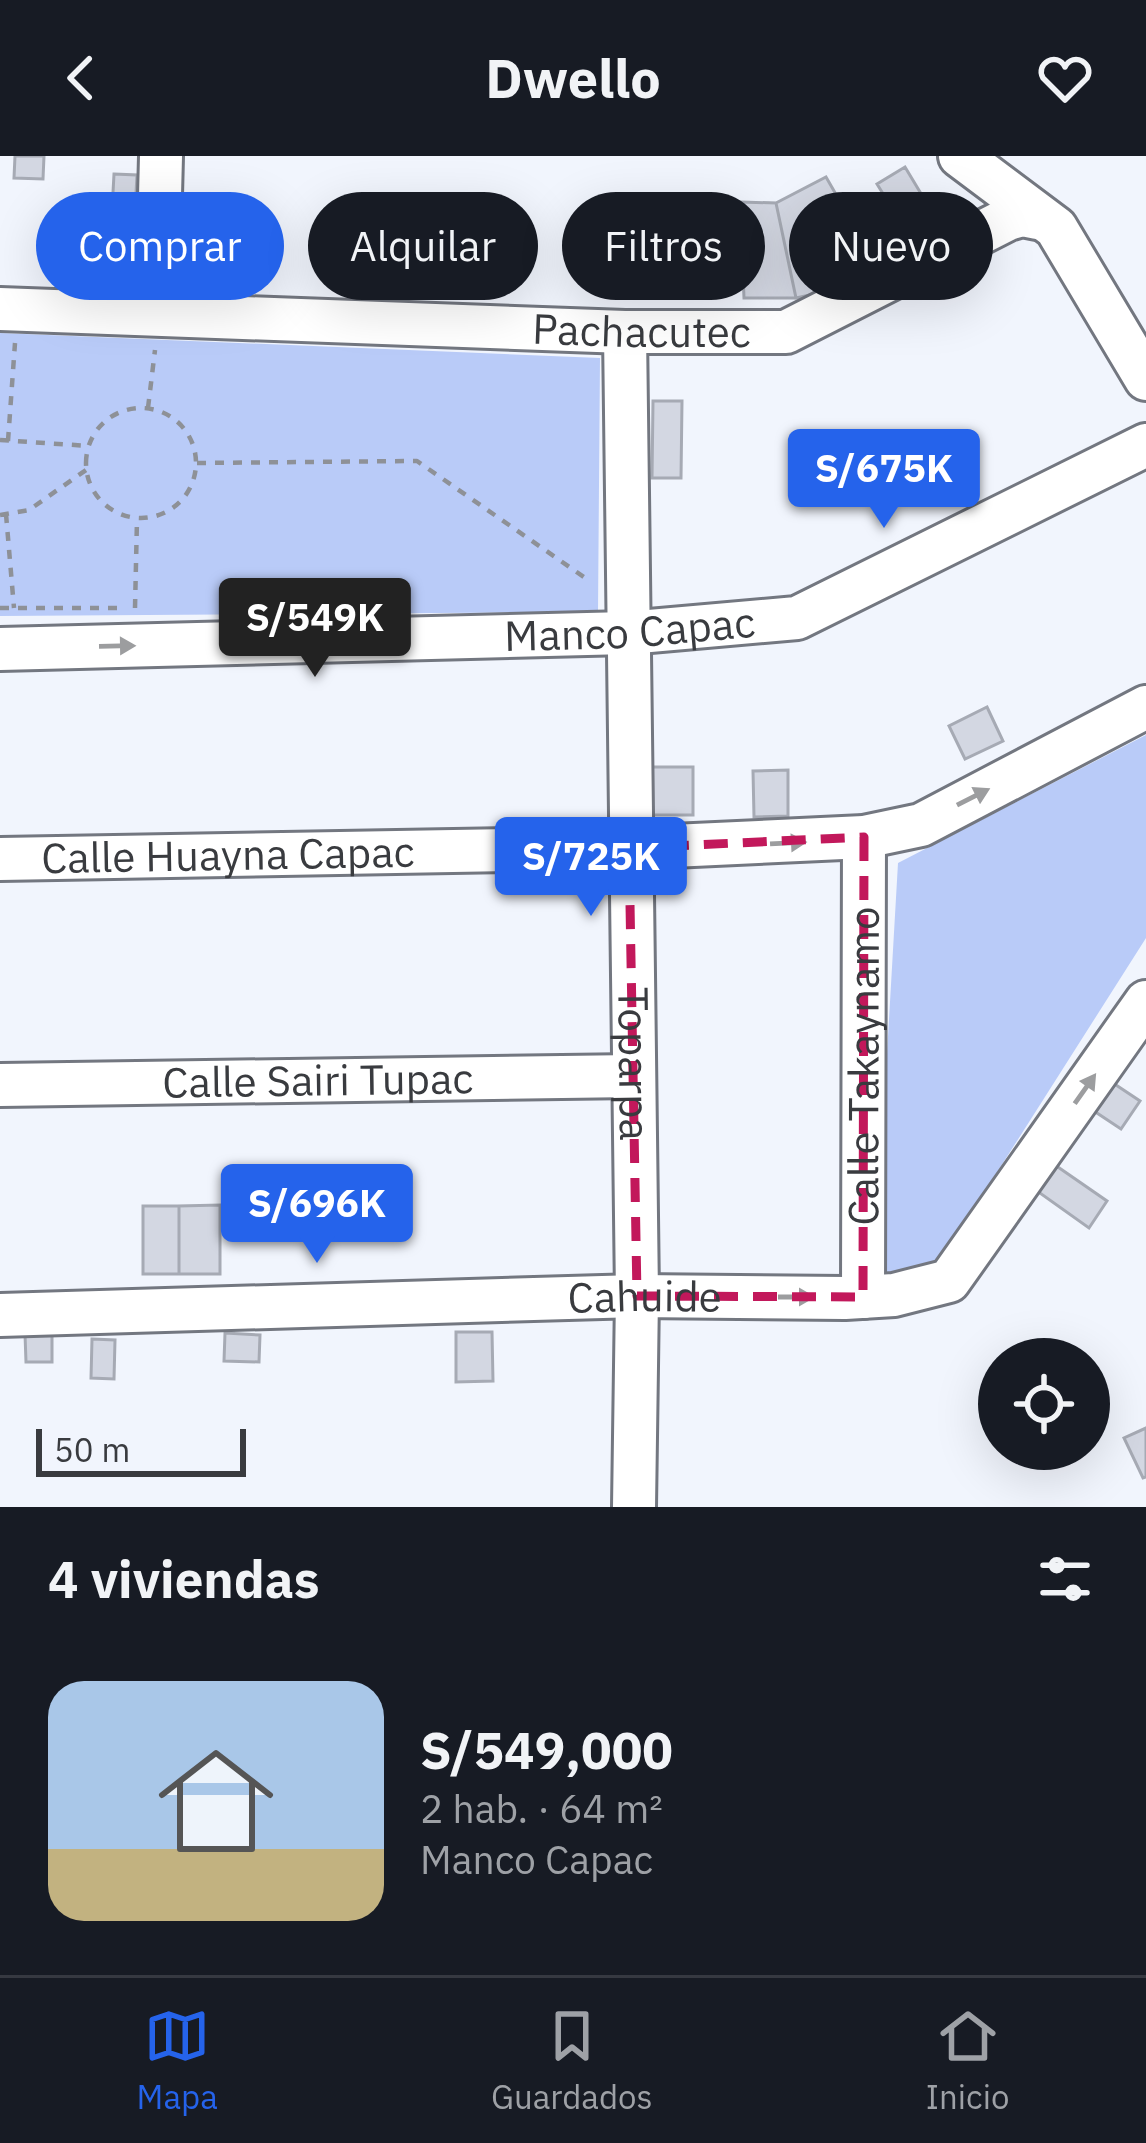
<!DOCTYPE html>
<html lang="es">
<head>
<meta charset="utf-8">
<style>
	body { margin:0; font-family:"IBM Plex Sans",sans-serif; background:#20242c; color:#f1f3f6; height:100vh; display:flex; flex-direction:column; font-size:45px; white-space:nowrap }
	* { box-sizing:border-box; margin:0 }
	p { font-size:39px; color:#9ea1a6 }
	.icon { flex:none; width:66px; height:66px; fill:none; stroke:currentColor; stroke-width:2; stroke-linecap:round; stroke-linejoin:round }
	.map { position:relative; height:1351px; overflow:hidden }
	.panel { display:flex; flex-direction:column; background:#171b24; flex:1 }
	.panel>* { flex:none }
	.banner { position:absolute; left:36px; top:36px; width:1074px; height:108px; display:flex; gap:24px }
	.tools { position:absolute; left:978px; top:1182px; display:grid; gap:24px }
	.tools a { display:grid; place-items:center; width:132px; height:132px; border-radius:50%; background:#171b24; box-shadow:0 12px 48px #0002; font-size:60px }
	.scale { position:absolute; left:36px; bottom:30px; width:210px; box-sizing:border-box; padding-left:12px; border:6px solid #393b3f; border-top:0; font-size:33px; line-height:42px; white-space:nowrap; color:#393b3f; -webkit-text-stroke:9px #f1f5fd; paint-order:stroke }
	.price { position:absolute; translate:-50% -102px; padding:0 27px; border-radius:12px; background:#2563eb; color:#fff; font-size:39px; line-height:78px; filter:drop-shadow(0 3px 6px #0008) }
	.price::after { content:''; position:absolute; left:50%; top:72px; width:36px; height:27px; margin-left:-18px; background:inherit; clip-path:polygon(0 0,100% 0,50% 100%) }
	.price.selected { background:#222; color:#fff }
	ul { padding:0; list-style:none }
	li { display:flex; align-items:center; gap:36px; height:300px; padding:0 48px }
	li span { display:grid; place-items:center; flex:none; width:336px; height:240px; border-radius:36px; color:#555 }
	li>.icon { margin-inline-start:auto }
	span .icon { width:144px; height:144px; fill:#fffc; stroke-width:1 }
	li b { font-size:51px }
	h2 { display:flex; justify-content:space-between; align-items:center; height:144px; padding:0 48px; font-size:51px }
	.chip { padding:0 42px; border-radius:54px; background:#171b24; box-shadow:0 12px 48px #0002; font-size:42px; line-height:108px }
	.chip.selected { background:#2563eb; color:#fff }
	header { display:flex; justify-content:space-between; align-items:center; height:156px; padding:0 48px; background:#171b24; font-size:54px; font-weight:800 }
	.dock { display:flex; justify-content:space-around; align-items:center; height:168px; border-top:3px solid #363941; background:#171b24; font-size:33px; color:#9ea1a6 }
	.dock a { display:grid; justify-items:center; gap:6px }
	.dock .selected { color:#2563eb }
	.map>svg:first-child { display:block }
</style>
</head>
<body>
<header><svg class="icon" aria-label="back" viewBox="0 0 24 24"><path d="M15 5l-7 7 7 7"/></svg>Dwello<svg class="icon" aria-label="heart" viewBox="0 0 24 24"><path d="M12 20l-8-8c-3-5 5-10 8-4 3-6 11-1 8 4z"/></svg></header>
<div class="map">
<svg width="1146" height="1351" viewBox="0 0 1146 1351">
	<rect width="100%" height="100%" fill="#f1f5fd"/>
	<path fill="#b9cbf8" d="M0 177 600 202 598 456 0 460Z
		M1146 579V782L940 1106 874 1124 898 707Z"/>
	<path fill="#d3d7e2" stroke="#a6aab4" stroke-width="3" d="M15 0H44L43 23 14 22Z
		M905 11 935 61 908 78 877 28Z
		M114 18 137 19 133 93 110 92Z
		M826 21 876 108 833 134 796 142 776 47Z
		M740 46 776 47 796 142H744Z
		M75 79 99 80 97 127 73 126Z
		M653 245H682L681 322H652Z
		M987 551 1003 585 965 603 949 570Z
		M647 611H693V659H647Z
		M788 614V660L754 661 753 615Z
		M1113 927 1140 945 1121 973 1094 955Z
		M1055 1009 1107 1045 1089 1072 1037 1035Z
		M220 1049V1118H179V1050Z
		M143 1050H179V1118H143Z
		M456 1176H492L493 1225 456 1226Z
		M225 1177 260 1179 259 1206 224 1205Z
		M25 1178H52V1206H26Z
		M92 1183 115 1184 114 1223 91 1222Z
		M1146 1272V1321L1143 1322 1124 1282Z"/>
	<g fill="none" stroke-linecap="round" stroke-linejoin="round">
		<g stroke="#737780" stroke-width="48">
			<g id="minor">
				<path d="M960 0 1056 72 1146 223"/>
				<path id="s1" d="M0 153 625 176H786L1008 63 1022 59 1037 62"/>
				<path d="M157 158 161 0"/>
				<path id="s2" d="M625 176 637 1140 634 1351"/>
				<path id="s3" d="M0 493 627 477 797 462 1146 289"/>
				<path id="s4" d="M0 703 629 692 864 681 921 669 1146 551"/>
				<path id="s5" d="M0 929 634 920"/>
				<path id="s6" d="M863 1141 864 681"/>
				<path id="s7" d="M0 1159 637 1140 845 1142 894 1139 949 1125 1146 846"/>
			</g>
		</g>
		<path stroke="#8e9197" stroke-width="4.5" stroke-dasharray="9 9" stroke-linecap="butt" d="M86 307a55 55 0 1 1 110 0a55 55 0 1 1-110 0Z
			M148 252 155 194
			M0 284 89 290
			M8 285 15 187
			M197 307 417 305 591 426
			M6 358 14 452
			M0 359 29 354 86 314
			M0 452H125
			M135 452 137 363"/>
		<use href="#minor" stroke="#fff" stroke-width="42"/>
	</g>
	<defs><path id="oneway-solid" d="M-6-.8H1V-3.2L6.5 0L1 3.2V.8H-6Z" transform="scale(3)"/></defs>
	<g fill="#9c9d9f">
		<use href="#oneway-solid" transform="translate(117 490) rotate(-1)"/>
		<use href="#oneway-solid" transform="translate(973 641) rotate(-27)"/>
		<use href="#oneway-solid" transform="translate(788 687) rotate(-3)"/>
		<use href="#oneway-solid" transform="translate(1085 933) rotate(-55)"/>
		<use href="#oneway-solid" transform="translate(796 1141)"/>
	</g>
	<path fill="none" stroke="#c2185b" stroke-width="9" stroke-dasharray="24 15" stroke-linejoin="round" d="M864 681 863 1141 637 1140 629 692Z"/>
	<g text-anchor="middle" stroke-width="9" stroke-linejoin="round" paint-order="stroke">
		<g font-size="42" fill="#393b3f" stroke="#f1f5fd">
			<text dy="15" stroke="none"><textPath href="#s1" startOffset="642">Pachacutec</textPath></text>
			<text dy="15" stroke="none"><textPath href="#s3" startOffset="630">Manco Capac</textPath></text>
			<text dy="15" stroke="none"><textPath href="#s4" startOffset="228">Calle Huayna Capac</textPath></text>
			<text dy="15" stroke="none"><textPath href="#s2" startOffset="732">Toparpa</textPath></text>
			<text dy="15" stroke="none"><textPath href="#s6" startOffset="231">Calle Takaynamo</textPath></text>
			<text dy="15" stroke="none"><textPath href="#s5" startOffset="318">Calle Sairi Tupac</textPath></text>
			<text dy="15" stroke="none"><textPath href="#s7" startOffset="645">Cahuide</textPath></text>
		</g>
	</g>
</svg>
<div class="tools">
<a><svg class="icon" aria-label="locate" viewBox="0 0 24 24"><circle cx="12" cy="12" r="6"/><path d="M12 2v4M12 18v4M2 12h4M18 12h4"/></svg></a>
</div>
<div class="scale">50 m</div>
<b class="price" style="left:884px;top:375px">S/675K</b>
<b class="price selected" style="left:315px;top:524px">S/549K</b>
<b class="price" style="left:591px;top:763px">S/725K</b>
<b class="price" style="left:317px;top:1110px">S/696K</b>
<div class="banner">
<a class="chip selected">Comprar</a>
<a class="chip">Alquilar</a>
<a class="chip">Filtros</a>
<a class="chip">Nuevo</a>
</div>
</div>
<section class="panel">
<h2>4 viviendas<svg class="icon" aria-label="filters" viewBox="0 0 24 24"><path d="M4 7h16M4 17h16"/><circle cx="9" cy="7" r="2"/><circle cx="15" cy="17" r="2"/></svg></h2>
<ul>
<li><span style="background:linear-gradient(#a9c7e8 70%,#c2b280 0)"><svg class="icon" aria-label="home" viewBox="0 0 24 24"><path d="M3 11l9-7 9 7M6 9v11h12V9"/></svg></span><div><b>S/549,000</b><p>2 hab. · 64 m²</p><p>Manco Capac</p></div></li>
</ul>
</section>
<nav class="dock">
<a class="selected"><svg class="icon" aria-label="map" viewBox="0 0 24 24"><path d="M3 6l6-2 6 2 6-2v14l-6 2-6-2-6 2zM9 4v14M15 6v14"/></svg>Mapa</a>
<a><svg class="icon" aria-label="saved" viewBox="0 0 24 24"><path d="M7 4h10v16l-5-4-5 4z"/></svg>Guardados</a>
<a><svg class="icon" aria-label="home" viewBox="0 0 24 24"><path d="M3 11l9-7 9 7M6 9v11h12V9"/></svg>Inicio</a>
</nav>
</body>
</html>
